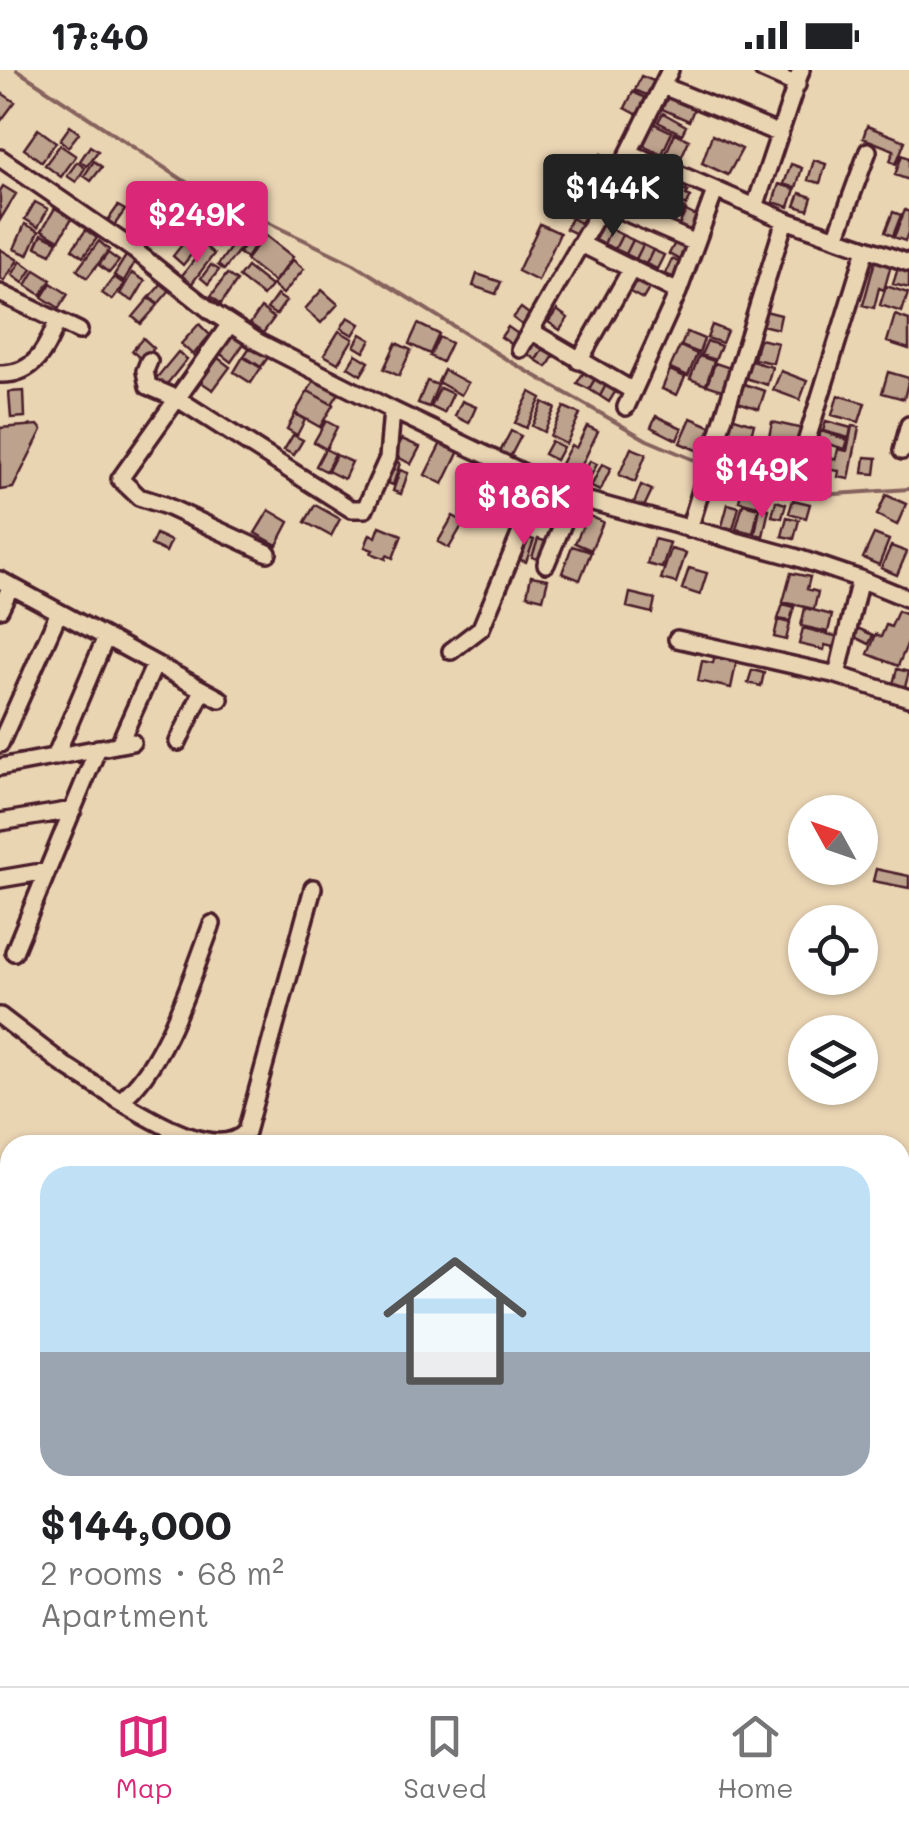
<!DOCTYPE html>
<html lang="en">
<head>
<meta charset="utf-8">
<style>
	body { margin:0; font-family:Mali,sans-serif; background:#f6f6f6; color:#202124; height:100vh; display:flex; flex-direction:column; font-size:38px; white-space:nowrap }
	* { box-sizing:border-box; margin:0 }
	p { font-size:32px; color:#757577 }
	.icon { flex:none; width:55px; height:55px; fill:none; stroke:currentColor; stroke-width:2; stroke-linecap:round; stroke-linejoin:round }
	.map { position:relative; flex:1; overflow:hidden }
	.details { position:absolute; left:0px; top:1065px; width:910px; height:552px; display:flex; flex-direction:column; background:#fff; border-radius:30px 30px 0 0; box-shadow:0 2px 8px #0004 }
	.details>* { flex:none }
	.needle { width:65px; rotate:310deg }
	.buttons { position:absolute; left:788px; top:725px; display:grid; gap:20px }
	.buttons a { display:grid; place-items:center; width:90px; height:90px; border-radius:50%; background:#fff; box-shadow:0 2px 8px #0004; font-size:50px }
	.price { position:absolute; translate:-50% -85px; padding:0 22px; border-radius:10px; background:#db2777; color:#fff; font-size:32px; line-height:65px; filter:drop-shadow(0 2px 5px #0008) }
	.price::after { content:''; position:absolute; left:50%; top:60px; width:30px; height:22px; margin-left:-15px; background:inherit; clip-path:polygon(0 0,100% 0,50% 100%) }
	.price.selected { background:#222; color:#fff }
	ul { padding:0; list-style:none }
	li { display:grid; align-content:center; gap:20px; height:530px; padding:0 40px }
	li span { display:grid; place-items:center; height:310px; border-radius:30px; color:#555 }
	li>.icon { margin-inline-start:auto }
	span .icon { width:180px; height:180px; fill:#fffc; stroke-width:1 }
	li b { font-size:42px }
	.status { display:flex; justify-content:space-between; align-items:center; height:70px; padding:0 50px; background:#fff; direction:ltr }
	.status svg { height:28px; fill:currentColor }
	.tab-bar { display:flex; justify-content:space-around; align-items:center; height:140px; border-top:2px solid #e0e0e0; background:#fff; font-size:28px; color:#757577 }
	.tab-bar a { display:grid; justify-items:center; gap:5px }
	.tab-bar .selected { color:#db2777 }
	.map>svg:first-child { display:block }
</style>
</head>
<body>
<div class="status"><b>17:40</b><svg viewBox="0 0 49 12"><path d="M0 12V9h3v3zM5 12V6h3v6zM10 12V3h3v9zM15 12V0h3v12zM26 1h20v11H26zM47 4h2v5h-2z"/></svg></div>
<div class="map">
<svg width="909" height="1616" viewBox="0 0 909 1616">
	<rect width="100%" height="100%" fill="#ead5b3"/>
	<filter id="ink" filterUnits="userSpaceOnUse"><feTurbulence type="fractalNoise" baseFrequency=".01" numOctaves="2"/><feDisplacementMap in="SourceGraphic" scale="20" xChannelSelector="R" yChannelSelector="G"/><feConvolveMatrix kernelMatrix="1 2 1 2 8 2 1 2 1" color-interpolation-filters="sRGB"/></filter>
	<g filter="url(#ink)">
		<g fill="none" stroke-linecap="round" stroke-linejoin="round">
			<path stroke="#85625d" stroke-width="4" d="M17 0 192 116 354 194 506 289 647 370 704 394
				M713 398 742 411 821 425 909 419"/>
		</g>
		<path fill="#bda38d" stroke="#4a1f2b" stroke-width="2.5" d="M641 6 659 13 653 28 635 20Z
			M0 22 15 32 0 52Z
			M633 22 650 30 642 47 625 38Z
			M668 27 694 39 689 51 662 39Z
			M663 43 686 56 682 64 658 52Z
			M653 53 672 62 662 84 642 75Z
			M70 56 79 63 68 77 60 70Z
			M867 56 905 71 896 94 890 91 894 80 863 68Z
			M38 59 56 72 42 92 24 79Z
			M675 63 689 70 680 90 666 83Z
			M712 65 742 79 728 105 702 93Z
			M60 75 76 86 61 107 45 95Z
			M90 76 98 81 87 96 80 91Z
			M601 84 616 91 611 102 596 94Z
			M902 85 909 88V110L895 105Z
			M814 90 826 94 820 113 808 110Z
			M94 91 102 97 91 111 84 106Z
			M77 92 85 98 76 112 67 106Z
			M596 94 611 102 606 112 592 105Z
			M791 94 802 98 796 118 784 114Z
			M633 97 646 100 645 104 649 106 645 115 627 107Z
			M592 105 606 112 601 123 586 116Z
			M653 107 667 110 665 113 670 116 665 125 648 117Z
			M625 110 644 119 639 130 624 125 625 122 621 120Z
			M779 114 795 119 789 137 773 132Z
			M3 116 16 124 0 150V121Z
			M586 116 601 123 596 134 581 127Z
			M138 118 148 124 138 141 128 135Z
			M156 118 168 122 155 157 143 153Z
			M674 118 688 122 686 125 691 127 686 136 668 128Z
			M190 119 198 124 186 143 178 138Z
			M175 121 183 126 172 144 163 139Z
			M647 121 666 130 661 141 645 136 647 133 642 131Z
			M800 123 812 127 808 140 795 136Z
			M581 127 596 134 591 144 576 137Z
			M666 130 685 139 680 149 664 145 666 142 662 139Z
			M35 132 48 139 38 157 25 149Z
			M118 136 125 140 113 157 106 153Z
			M576 137 591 144 586 156 571 148Z
			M55 138 72 148 59 170 42 160Z
			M905 140 909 142V160L905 171 894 167Z
			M686 141 700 148 691 166 677 159Z
			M893 142 901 145 893 166 885 162Z
			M571 148 586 156 581 166 566 159Z
			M25 154 39 161 28 185 14 179Z
			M540 154 560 163 538 211 518 201Z
			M217 155 228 163 218 177 207 169Z
			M602 155 611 159 604 174 595 170Z
			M257 158 264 163 246 188 239 183Z
			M611 159 622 165 615 179 604 174Z
			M86 160 97 168 83 187 72 179Z
			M193 161 203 170 183 195 173 186Z
			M42 164 58 171 51 184 36 177Z
			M265 165 293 187 274 212 246 190Z
			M622 165 633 170 626 184 615 179Z
			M236 170 243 175 224 200 218 195Z
			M633 170 643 175 636 189 626 184Z
			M99 171 109 180 87 208 77 200Z
			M676 171 687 177 680 190 669 184Z
			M643 175 653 180 646 194 636 189Z
			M205 176 214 184 190 216 180 208Z
			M0 179 18 190 4 211 0 208Z
			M653 180 664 185 657 199 646 194Z
			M129 181 138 187 124 211 114 205Z
			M108 183 119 191 109 203 99 195Z
			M672 189 682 194 675 208 665 204Z
			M293 190 304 199 283 224 272 215Z
			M21 191 32 199 23 213 12 205Z
			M875 191 891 195 884 220 879 218 874 238 863 235Z
			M211 195 219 200 208 214 201 208Z
			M247 197 271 216 263 226 239 207Z
			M898 198 909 201V218L893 214Z
			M35 200 51 210 41 225 26 215Z
			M132 203 145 211 133 231 120 224Z
			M227 204 237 211 221 234 211 226Z
			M477 204 501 212 496 224 473 216Z
			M114 207 124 214 112 230 102 223Z
			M635 212 649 219 643 229 630 222Z
			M51 213 68 224 59 238 42 227Z
			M162 213 170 220 158 234 150 227Z
			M886 216 908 223 902 242 880 235Z
			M322 220 338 234 321 253 305 239Z
			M277 225 286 231 276 245 267 239Z
			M149 228 158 235 141 254 133 247Z
			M261 238 274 248 263 263 250 254Z
			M521 238 533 247 526 258 513 248Z
			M557 240 568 248 560 260 548 252Z
			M765 241 781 245 778 259 762 255Z
			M895 245 909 250V279L887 272Z
			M348 247 360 254 353 265 341 258Z
			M199 254 210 265 193 285 181 274Z
			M418 254 439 264 430 284 409 274Z
			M712 255 727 261 722 273 707 268Z
			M508 257 521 266 514 276 501 267Z
			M339 261 353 269 338 293 324 285Z
			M687 262 704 269 699 283 681 276Z
			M232 263 245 272 231 292 218 282Z
			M361 264 371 270 364 282 354 276Z
			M439 267 451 273 442 292 430 286Z
			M143 268 154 278 143 291 132 281Z
			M533 269 544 277 536 290 525 282Z
			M759 269 778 273 773 293 754 289Z
			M707 271 721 276 715 290 701 285Z
			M396 273 411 280 399 306 384 299Z
			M252 274 269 286 261 297 244 286Z
			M680 276 697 284 688 306 670 298Z
			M544 277 555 284 547 297 536 290Z
			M178 282 187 289 163 319 154 311Z
			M356 284 369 292 361 305 348 297Z
			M699 286 714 291 706 315 690 309Z
			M243 287 261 298 251 313 234 302Z
			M218 288 230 297 213 320 201 312Z
			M751 291 772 297 767 315 745 308Z
			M715 293 730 298 722 320 707 315Z
			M444 300 468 313 461 325 438 312Z
			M585 300 596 307 589 319 577 313Z
			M670 300 685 307 677 325 662 319Z
			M781 301 807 311 800 330 773 320Z
			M888 302 909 308 904 329 882 323Z
			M596 307 607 313 600 326 589 319Z
			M314 310 339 323 332 334 308 321Z
			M427 311 438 315 429 337 418 333Z
			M607 313 617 319 609 332 600 326Z
			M744 314 765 321 759 339 738 332Z
			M440 318 453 324 444 343 431 337Z
			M24 321 25 347 11 348 9 322Z
			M308 321 333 335 320 357 295 343Z
			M530 322 541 328 526 358 515 353Z
			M838 325 865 333 859 352 832 345Z
			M462 331 476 337 469 353 455 346Z
			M543 332 555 338 544 362 532 356Z
			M564 337 580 344 566 374 550 366Z
			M295 344 305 350 297 365 287 359Z
			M656 346 682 358 677 370 651 357Z
			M731 347 754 354 749 372 726 365Z
			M691 348 712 357 701 382 680 373Z
			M326 351 337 357 326 379 314 372Z
			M826 351 851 358 849 368 823 361Z
			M772 352 803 359 799 374 769 367Z
			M38 355 42 360 13 418 0 420V358Z
			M587 356 598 361 578 403 561 394 571 375 576 378Z
			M852 356 859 357 849 409 838 407 839 401 807 396 809 384 836 389 838 379 847 381Z
			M511 361 521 366 510 387 500 382Z
			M821 361 848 370 845 379 818 371Z
			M293 365 303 370 294 385 284 380Z
			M402 369 420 377 411 394 394 385Z
			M727 369 746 376 738 399 719 392Z
			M551 371 563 377 556 390 544 384Z
			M751 371 764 375 759 389 747 385Z
			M441 373 459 381 443 414 425 405Z
			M631 378 646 384 635 412 619 405Z
			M325 379 335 384 326 401 316 396Z
			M336 385 352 392 344 409 328 401Z
			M865 387 877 388 875 404 863 403Z
			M390 390 400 393 393 415 383 411Z
			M590 391 597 394 586 415 579 412Z
			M481 394 494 402 476 429 464 421Z
			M602 394 611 398 600 421 591 417Z
			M761 394 789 397 788 406 761 403Z
			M805 399 823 401 822 415 804 413Z
			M400 400 408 403 401 424 393 421Z
			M641 415 652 420 643 439 633 435Z
			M743 415 762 420 758 436 739 431Z
			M886 425 906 434 897 455 877 445Z
			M793 430 810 434 806 448 789 443Z
			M776 431 786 434 782 448 772 446Z
			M728 434 739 437 733 459 722 456Z
			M743 434 759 438 753 463 736 459Z
			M315 435 340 449 331 466 305 452Z
			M760 437 769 439 763 466 755 464Z
			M269 440 289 452 277 475 255 463Z
			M588 445 603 452 591 480 575 473Z
			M453 446 464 452 449 478 438 472Z
			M787 447 799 450 794 469 782 466Z
			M380 456 402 465 393 488 387 485 386 489 371 483 373 480 365 477 370 464 376 467Z
			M156 464 171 471 166 482 151 475Z
			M874 464 889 470 879 495 863 488Z
			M521 465 534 470 526 492 513 487Z
			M538 469 551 473 545 492 532 487Z
			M654 469 670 473 662 498 647 494Z
			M572 476 591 482 580 510 562 503Z
			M891 476 907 482 897 505 881 498Z
			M671 479 686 483 676 513 661 509Z
			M689 498 707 503 700 525 682 519Z
			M791 503 810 507 807 519 818 522 814 539 783 532Z
			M531 506 548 509 543 529 527 525Z
			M630 523 655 529 652 543 627 537Z
			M783 534 794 537 790 551 778 549Z
			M805 538 832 545 828 562 801 556Z
			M898 541 909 546V570L898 596 868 584 876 564 881 567 886 555 891 557Z
			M778 550 790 553 786 570 774 567Z
			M855 557 873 565 869 574 851 565Z
			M803 558 839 567 837 578 825 575 824 580 799 574Z
			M715 584 737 589 731 618 698 611 702 591 713 593Z
			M897 599 909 602 905 617 893 614Z
			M752 600 764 603 761 616 748 613Z
			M876 799 909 806V818L873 811Z"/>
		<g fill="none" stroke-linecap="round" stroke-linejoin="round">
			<g stroke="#4a1f2b" stroke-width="22">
				<path id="minor" d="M763 0 797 15
					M663 16 780 64
					M630 83 785 150 909 193
					M0 88 134 180 212 242 258 272 392 340 574 427 795 487 860 509 909 529
					M604 133 696 173
					M755 137 801 0
					M836 168 868 81
					M581 174 678 222
					M0 223 79 261
					M230 254 120 409 139 427 164 435 268 483
					M531 261 633 321
					M520 279 604 133 670 0
					M149 291 145 301 148 316 178 329 351 439H365L388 388 392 340
					M579 291 632 198
					M0 304C34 305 46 280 57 252
					M626 337 678 222 715 121
					M902 381 909 355
					M795 408 866 179
					M689 459 785 150
					M546 494 574 427
					M0 510 220 629
					M0 539 11 516
					M677 569 837 605 909 628
					M451 581 481 558 542 412
					M837 605 860 509
					M178 672 203 620
					M0 674 59 542
					M119 674 155 594
					M55 687 106 567
					M0 697 132 672
					M0 752 73 740
					M0 809 47 801
					M14 882 98 678
					M0 946 64 995 120 1031C166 995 191 908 212 854
					M120 1031C149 1048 217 1092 246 1062L313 818
					M0 1209 10 1211"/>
			</g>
			<use href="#minor" stroke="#ead5b3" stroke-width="15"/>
		</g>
	</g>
</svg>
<div class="buttons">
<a><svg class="needle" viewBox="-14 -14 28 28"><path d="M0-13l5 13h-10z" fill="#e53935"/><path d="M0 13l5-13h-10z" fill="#757577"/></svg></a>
<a><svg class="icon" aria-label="locate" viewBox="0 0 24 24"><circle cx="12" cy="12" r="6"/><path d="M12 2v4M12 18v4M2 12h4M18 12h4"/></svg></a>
<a><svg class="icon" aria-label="layers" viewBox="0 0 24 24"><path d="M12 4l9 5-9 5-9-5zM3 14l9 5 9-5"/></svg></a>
</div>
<b class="price selected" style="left:613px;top:169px">$144K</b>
<b class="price" style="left:197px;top:196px">$249K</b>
<b class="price" style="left:762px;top:451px">$149K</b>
<b class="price" style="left:524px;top:478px">$186K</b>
<section class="details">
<ul>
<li><span style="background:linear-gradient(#bfe0f5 60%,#9aa5b1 0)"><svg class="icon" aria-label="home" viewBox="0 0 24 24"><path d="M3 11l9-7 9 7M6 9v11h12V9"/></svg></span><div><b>$144,000</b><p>2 rooms · 68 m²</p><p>Apartment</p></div></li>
</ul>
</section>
</div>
<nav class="tab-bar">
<a class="selected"><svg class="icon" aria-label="map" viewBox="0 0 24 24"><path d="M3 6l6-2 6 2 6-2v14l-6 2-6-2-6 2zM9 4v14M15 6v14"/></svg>Map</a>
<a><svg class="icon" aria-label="saved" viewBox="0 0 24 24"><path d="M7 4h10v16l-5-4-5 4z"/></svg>Saved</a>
<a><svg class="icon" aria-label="home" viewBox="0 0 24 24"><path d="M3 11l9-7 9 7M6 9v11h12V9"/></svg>Home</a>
</nav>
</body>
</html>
